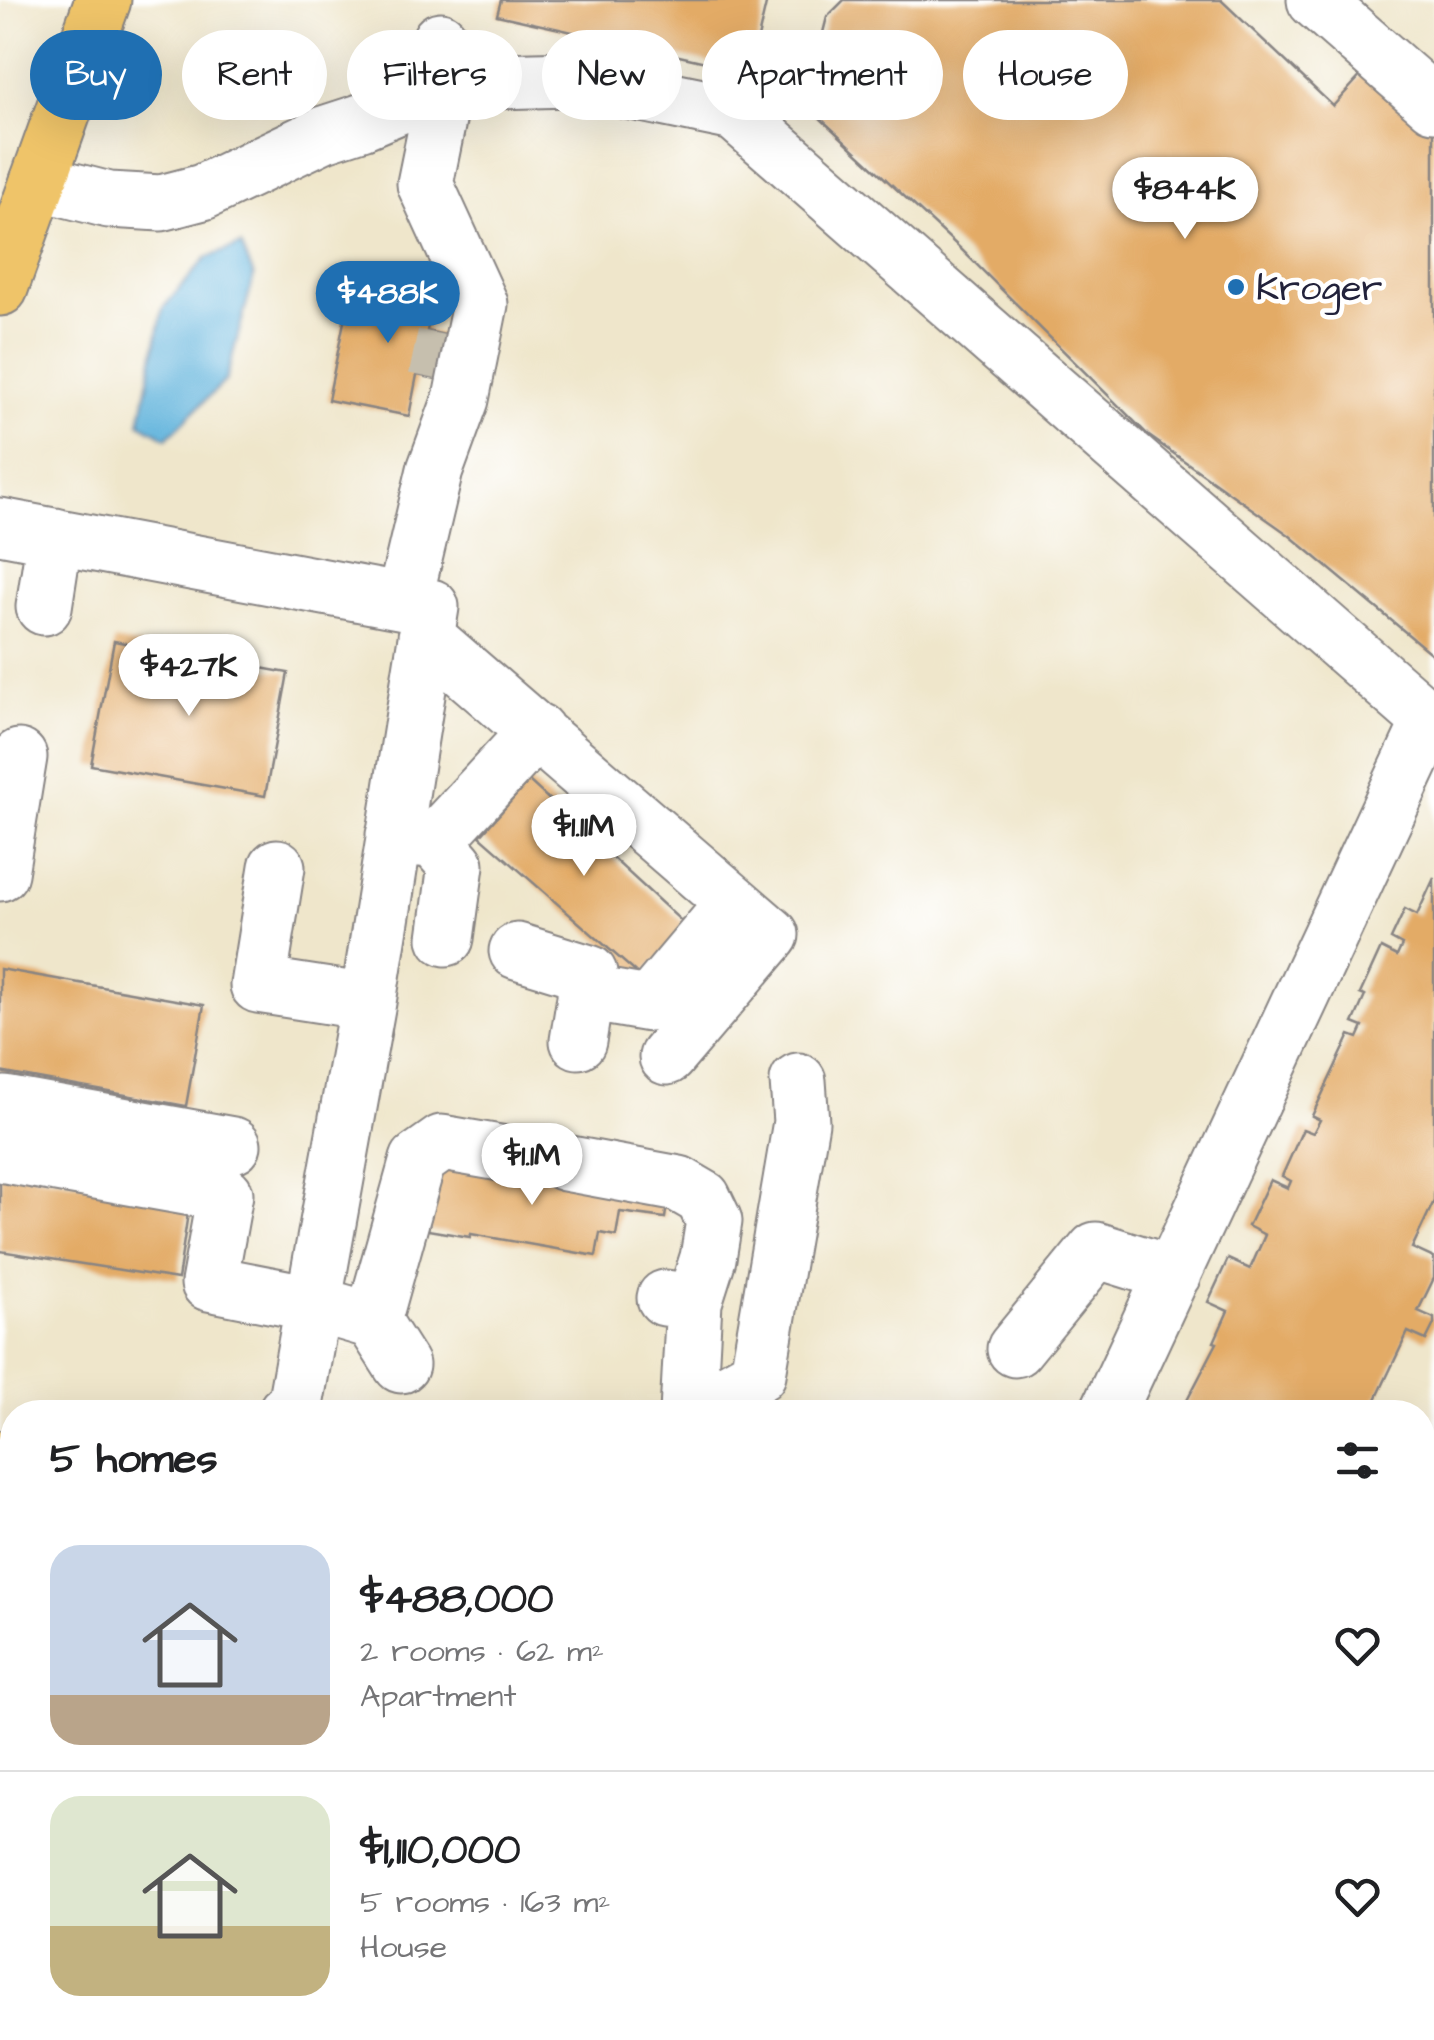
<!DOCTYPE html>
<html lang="en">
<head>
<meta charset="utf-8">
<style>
	body { margin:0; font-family:"Architects Daughter",sans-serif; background:#f2f2f2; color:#202124; height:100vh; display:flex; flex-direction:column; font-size:38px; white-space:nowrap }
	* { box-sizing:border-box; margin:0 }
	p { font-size:32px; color:#757577 }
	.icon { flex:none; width:55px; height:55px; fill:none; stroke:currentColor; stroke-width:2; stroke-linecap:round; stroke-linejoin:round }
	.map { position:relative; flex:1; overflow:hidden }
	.side { position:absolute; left:0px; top:1400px; width:1435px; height:640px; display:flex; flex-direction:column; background:#fff; border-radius:40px 40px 0 0; box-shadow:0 10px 40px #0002 }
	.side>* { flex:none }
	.guide { position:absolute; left:30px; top:30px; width:1375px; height:90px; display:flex; gap:20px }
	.price { position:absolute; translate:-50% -85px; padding:0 22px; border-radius:35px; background:#fff; color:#222; font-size:32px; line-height:65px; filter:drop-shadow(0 2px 5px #0008) }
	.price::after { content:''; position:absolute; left:50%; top:60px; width:30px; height:22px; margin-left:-15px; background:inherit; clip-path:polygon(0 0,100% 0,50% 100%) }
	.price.selected { background:#1f6fb2; color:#fff }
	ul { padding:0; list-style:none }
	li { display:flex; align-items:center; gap:30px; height:250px; padding:0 50px }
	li+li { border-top:2px solid #e0e0e0 }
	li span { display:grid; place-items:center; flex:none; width:280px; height:200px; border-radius:30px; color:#555 }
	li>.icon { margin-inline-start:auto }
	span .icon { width:120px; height:120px; fill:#fffc; stroke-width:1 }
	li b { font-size:42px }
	h2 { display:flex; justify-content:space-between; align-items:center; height:120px; padding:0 50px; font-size:42px }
	.tag { padding:0 35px; border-radius:45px; background:#fff; box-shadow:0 10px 40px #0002; font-size:35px; line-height:90px }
	.tag.selected { background:#1f6fb2; color:#fff }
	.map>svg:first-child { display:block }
</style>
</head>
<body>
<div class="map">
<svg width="1434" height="2040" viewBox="0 0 1434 2040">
	<rect width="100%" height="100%" fill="#fff"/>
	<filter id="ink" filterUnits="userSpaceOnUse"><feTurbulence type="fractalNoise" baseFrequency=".01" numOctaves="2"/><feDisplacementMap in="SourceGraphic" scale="20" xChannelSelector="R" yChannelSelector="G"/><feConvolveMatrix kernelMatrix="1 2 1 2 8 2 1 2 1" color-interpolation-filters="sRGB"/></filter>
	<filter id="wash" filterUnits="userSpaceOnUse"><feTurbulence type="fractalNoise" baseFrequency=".0048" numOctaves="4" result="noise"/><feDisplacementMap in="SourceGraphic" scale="40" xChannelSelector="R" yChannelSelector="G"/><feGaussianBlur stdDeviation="2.25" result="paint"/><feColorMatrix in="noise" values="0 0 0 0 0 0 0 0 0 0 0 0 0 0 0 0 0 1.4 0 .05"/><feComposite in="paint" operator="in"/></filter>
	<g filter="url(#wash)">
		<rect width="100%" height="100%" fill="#efe6cb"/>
		<path fill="#7cad68" stroke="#4f6852" stroke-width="2.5" d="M1423 1759 1434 1765V2040H959L961 2028H1422Z"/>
		<path fill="#5fb2db" stroke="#406a8b" stroke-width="2.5" d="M241 245 254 276 226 380 167 438 140 423 163 308 206 258Z"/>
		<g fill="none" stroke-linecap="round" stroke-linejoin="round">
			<path stroke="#5fb2db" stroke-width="11" d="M0 1855 12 1850
				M1422 1928 1434 1934"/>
		</g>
		<g id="blocks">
			<path fill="#e3ab66" d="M501 0H767L750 72 497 15Z
				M844 0H1221L1333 106 1365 71 1434 132V656L1289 535 1149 436 962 250 805 104 827 17Z
				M354 273 435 290 427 331 459 338 450 382 417 375 409 416 328 400Z
				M114 641 288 673 265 796 91 765Z
				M529 781 690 929 640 976 480 836Z
				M1434 878V1201L1412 1248 1434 1258V1278L1418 1311 1434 1318V1324L1426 1340 1408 1332 1370 1412H1181L1217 1343 1214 1342 1228 1311 1208 1302 1228 1259 1250 1269 1265 1235 1248 1226 1270 1180 1288 1188 1291 1181 1282 1176 1303 1129 1313 1133 1320 1120 1312 1116 1350 1035 1358 1038 1363 1027 1353 1023 1365 996 1360 994 1381 948 1397 956 1402 945 1391 939 1405 909 1417 915Z
				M0 969 204 1005 186 1106 0 1072Z
				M442 1159 668 1198 665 1218 620 1212 616 1236 600 1233 596 1256 471 1234 470 1237 428 1230Z
				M0 1170 190 1200 178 1279 0 1251Z
				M12 2021V2028H22L35 2040H0V2022Z
				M549 2028H804L803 2040H548Z
				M909 2028H1057L1053 2040H951Z"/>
		</g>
	</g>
	<g filter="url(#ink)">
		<use href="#blocks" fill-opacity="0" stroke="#888483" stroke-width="2.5"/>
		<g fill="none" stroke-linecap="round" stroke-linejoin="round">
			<path stroke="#c6bfae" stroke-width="55" stroke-dasharray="55 28" stroke-linecap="butt" d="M436 379 445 335"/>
			<g stroke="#888483" stroke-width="59">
				<path id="minor" d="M1315 0 1434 104
					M38 182 109 200 161 203 203 192 324 134 361 122 455 82 570 79 735 113 1430 721 1108 1412
					M0 526 431 607 368 1002 295 1405 286 1412
					M404 601 435 470 461 399 480 304 425 184 445 86 440 40
					M44 607 55 536
					M426 637 771 935 667 1057
					M394 835 435 841 537 731
					M435 841 456 865 446 938
					M277 867 258 985 368 1002
					M0 873 19 757
					M517 951 589 973 578 1041
					M585 993 649 1004 734 903
					M5 1104 233 1145
					M0 1154 225 1194 209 1283 311 1303 373 1321 401 1365
					M565 1163 679 1184 703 1198 714 1221 708 1258 694 1302
					M665 1298 694 1302 688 1412
					M373 1321 418 1160 442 1143 535 1159
					M1015 1349 1096 1250 1173 1274
					M689 1412 758 1374 801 1122 798 1081
					M1422 1559 1434 1534
					M0 1975H12
					M89 2028 91 2040
					M215 2028 234 2035 236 2040
					M283 2028 320 2040"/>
			</g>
			<g stroke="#888483" stroke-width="59">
				<path id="major" d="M0 288 103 0
					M0 1459 12 1461
					M1422 1794 1434 1799"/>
			</g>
			<use href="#minor" stroke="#fff" stroke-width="55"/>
			<use href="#major" stroke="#efc469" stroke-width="55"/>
		</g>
	</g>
	<circle fill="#1f6fb2" stroke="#fff" stroke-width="4" cx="1236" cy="287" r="10"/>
	<g text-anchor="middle" stroke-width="9" stroke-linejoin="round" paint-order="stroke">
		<g font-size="38" fill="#22223b" stroke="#fff" text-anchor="start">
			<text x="1256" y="300">Kroger</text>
		</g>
	</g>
</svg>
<b class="price" style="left:1185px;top:242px">$844K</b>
<b class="price selected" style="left:388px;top:346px">$488K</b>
<b class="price" style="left:189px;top:719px">$427K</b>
<b class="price" style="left:584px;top:879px">$1.11M</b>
<b class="price" style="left:532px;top:1208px">$1.1M</b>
<div class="guide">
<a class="tag selected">Buy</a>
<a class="tag">Rent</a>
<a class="tag">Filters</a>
<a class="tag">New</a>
<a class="tag">Apartment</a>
<a class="tag">House</a>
</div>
<section class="side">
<h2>5 homes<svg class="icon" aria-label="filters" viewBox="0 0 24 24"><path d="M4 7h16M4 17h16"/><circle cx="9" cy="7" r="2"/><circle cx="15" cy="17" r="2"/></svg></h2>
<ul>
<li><span style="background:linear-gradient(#c9d6e8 75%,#b9a48a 0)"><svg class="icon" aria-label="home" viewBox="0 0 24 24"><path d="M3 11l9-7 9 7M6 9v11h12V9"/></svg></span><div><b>$488,000</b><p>2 rooms · 62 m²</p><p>Apartment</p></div><svg class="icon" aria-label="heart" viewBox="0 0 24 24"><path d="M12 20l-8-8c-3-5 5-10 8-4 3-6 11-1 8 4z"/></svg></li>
<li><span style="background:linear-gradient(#dfe7d0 65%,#c2b280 0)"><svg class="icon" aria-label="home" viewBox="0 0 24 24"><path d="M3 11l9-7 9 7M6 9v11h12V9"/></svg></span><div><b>$1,110,000</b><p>5 rooms · 163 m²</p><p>House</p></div><svg class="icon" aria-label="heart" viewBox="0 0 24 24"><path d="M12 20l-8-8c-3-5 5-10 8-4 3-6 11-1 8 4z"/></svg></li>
</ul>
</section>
</div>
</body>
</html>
